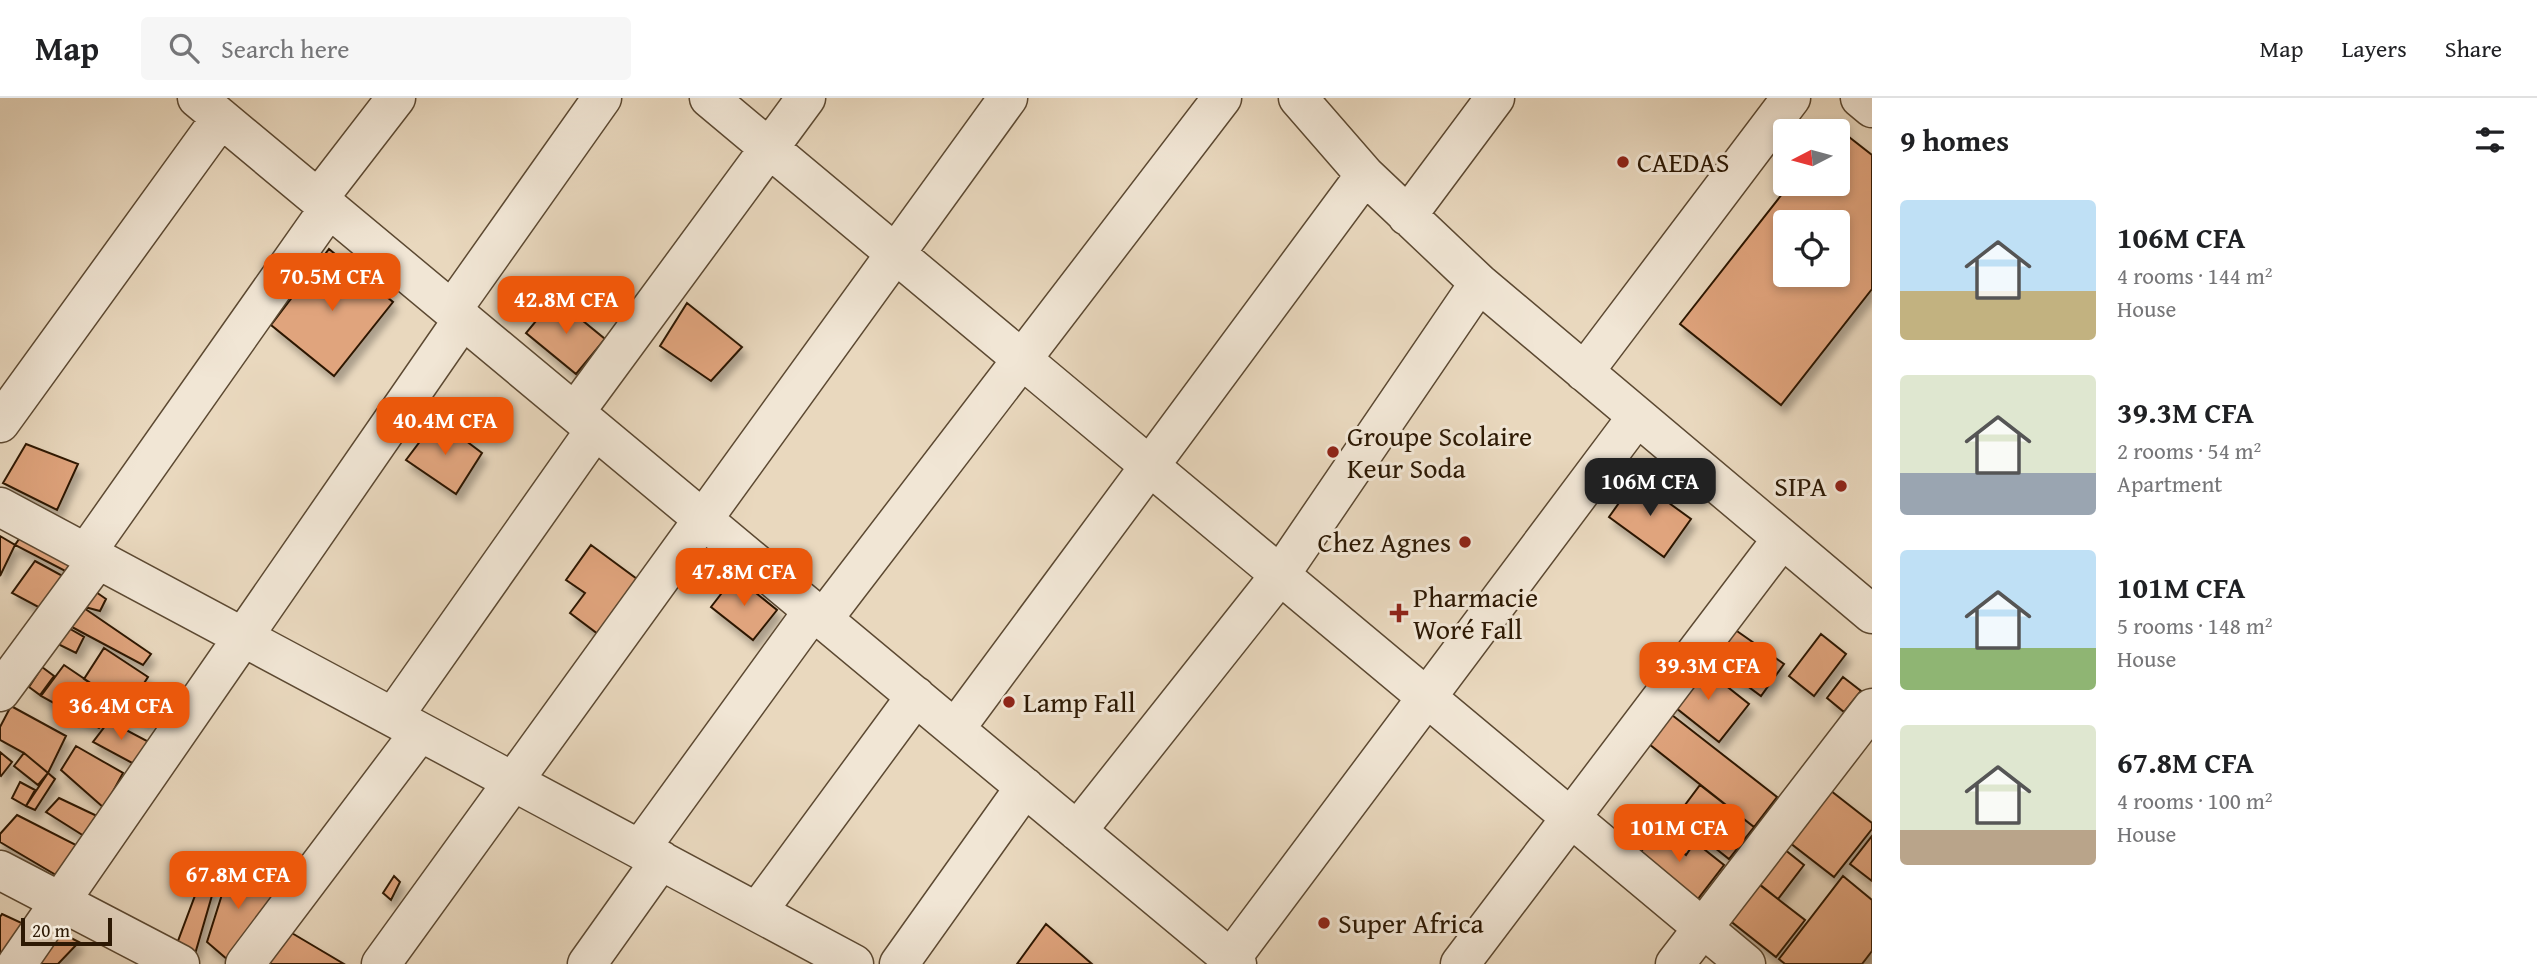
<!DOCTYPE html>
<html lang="en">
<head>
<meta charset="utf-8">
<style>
	body { margin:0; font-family:"Gentium Book Plus",serif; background:#f6f6f6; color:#202124; height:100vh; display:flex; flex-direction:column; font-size:26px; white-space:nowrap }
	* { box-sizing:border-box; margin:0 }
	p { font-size:23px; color:#757577 }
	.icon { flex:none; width:38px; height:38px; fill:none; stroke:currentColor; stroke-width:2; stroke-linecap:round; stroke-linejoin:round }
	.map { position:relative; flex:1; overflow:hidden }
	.sheet { display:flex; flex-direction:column; background:#fff; width:665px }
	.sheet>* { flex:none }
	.needle { width:46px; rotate:264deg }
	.tools { position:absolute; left:1773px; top:21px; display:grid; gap:14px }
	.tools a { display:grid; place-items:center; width:77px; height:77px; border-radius:7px; background:#fff; box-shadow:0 4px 10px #0003; font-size:35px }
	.scale { position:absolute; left:21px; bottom:18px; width:91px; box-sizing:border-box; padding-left:7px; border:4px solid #2d1904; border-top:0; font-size:19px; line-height:24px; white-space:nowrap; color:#2d1904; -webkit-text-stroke:5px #f1e6d5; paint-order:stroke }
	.price { position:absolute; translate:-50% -60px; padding:0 16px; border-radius:14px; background:#ea580c; color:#fff; font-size:23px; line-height:46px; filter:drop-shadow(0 2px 4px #0008) }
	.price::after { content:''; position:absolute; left:50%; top:42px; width:21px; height:16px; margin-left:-10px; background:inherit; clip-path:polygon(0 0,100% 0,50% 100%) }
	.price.current { background:#222; color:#fff }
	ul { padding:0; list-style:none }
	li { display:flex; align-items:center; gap:21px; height:175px; padding:0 28px }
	li span { display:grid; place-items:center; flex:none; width:196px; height:140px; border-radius:7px; color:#555 }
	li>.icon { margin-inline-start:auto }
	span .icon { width:84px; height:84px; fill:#fffc; stroke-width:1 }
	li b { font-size:30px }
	h2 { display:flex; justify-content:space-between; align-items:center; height:84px; padding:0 28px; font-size:30px }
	header { display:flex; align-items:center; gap:42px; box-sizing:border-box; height:98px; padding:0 35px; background:#fff; border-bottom:2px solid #e0e0e0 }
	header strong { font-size:33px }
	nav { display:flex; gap:38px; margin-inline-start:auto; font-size:24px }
	.search { width:490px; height:63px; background:#f6f6f6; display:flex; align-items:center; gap:18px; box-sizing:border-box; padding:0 24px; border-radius:7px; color:#757577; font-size:26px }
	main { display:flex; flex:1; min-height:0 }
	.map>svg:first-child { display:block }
</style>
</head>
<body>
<header>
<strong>Map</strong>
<div class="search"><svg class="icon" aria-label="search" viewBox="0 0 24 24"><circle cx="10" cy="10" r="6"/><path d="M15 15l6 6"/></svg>Search here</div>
<nav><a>Map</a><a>Layers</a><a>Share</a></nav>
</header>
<main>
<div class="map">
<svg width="1872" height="866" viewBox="0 0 1872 866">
	<defs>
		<filter id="shadow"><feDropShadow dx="4.5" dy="8" stdDeviation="3.5" flood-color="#0004"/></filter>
	</defs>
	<rect width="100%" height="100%" fill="#e9d8be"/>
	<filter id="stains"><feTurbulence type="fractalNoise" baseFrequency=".00286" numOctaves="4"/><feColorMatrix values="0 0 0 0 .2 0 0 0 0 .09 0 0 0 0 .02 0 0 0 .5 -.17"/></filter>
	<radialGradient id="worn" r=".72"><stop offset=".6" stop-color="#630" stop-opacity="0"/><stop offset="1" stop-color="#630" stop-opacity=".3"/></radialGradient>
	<path fill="#e0a47d" stroke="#2d1904" stroke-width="2" fill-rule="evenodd" filter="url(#shadow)" d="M1835 28 1872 57V191L1781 307 1680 226 1790 86H1838V33H1831ZM1785 124H1838V177H1785Z
		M329 151 393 204 334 278 271 227Z
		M555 200 605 241 576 276 526 235Z
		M687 205 742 249 711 283 660 248Z
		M437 321 482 355 456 396 406 362Z
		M26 346 78 366 57 412 3 385Z
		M1636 381 1691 421 1664 459 1609 419Z
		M28 428 85 461 73 477 15 447Z
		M0 438 15 447 0 478Z
		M591 447 637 481 598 536 570 515 585 495 566 482Z
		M35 463 70 482 44 512 12 495Z
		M735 478 777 512 753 542 711 509Z
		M96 494 106 501 100 513 81 508Z
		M81 508 151 556 143 567 70 528Z
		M65 528 84 539 76 555 56 545Z
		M1734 531 1784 566 1761 598 1712 562Z
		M1821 536 1846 556 1814 598 1789 578Z
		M104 550 148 579 128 610 84 581Z
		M1696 564 1749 606 1719 644 1666 602Z
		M64 567 120 605 99 630 41 598Z
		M42 569 54 578 40 597 29 589Z
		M1843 579 1861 593 1844 614 1827 600Z
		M143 598 157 610 146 623 132 612Z
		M11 608 66 638 48 675 24 655 0 642V629Z
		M1672 617 1777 699 1754 729 1649 646Z
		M109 623 149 644 134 666 93 644Z
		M76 648 123 675 104 710 61 672Z
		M0 654 12 664 1 678 0 677Z
		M24 655 48 675 38 687 14 668Z
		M48 675 55 681 35 712 26 708Z
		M20 684 35 692 26 708 12 700Z
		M1700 687 1754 729 1729 761 1676 719Z
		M1826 689 1872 725V731L1834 779 1785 741Z
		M59 700 97 718 84 738 46 714Z
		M17 717 78 748 56 777 0 744V736Z
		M1665 721 1676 730 1667 742 1686 757 1695 744 1724 767 1694 806 1635 762Z
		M1872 738V783L1850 766Z
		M1779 747 1804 767 1778 801 1753 781Z
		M231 768 277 795 228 862 207 844Z
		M394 778 400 784 391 802 383 795Z
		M1843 778 1872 802V853L1862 866H1785L1779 861Z
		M1752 781 1805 822 1776 859 1724 818Z
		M199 787 213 794 195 856 178 843Z
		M2 816 26 827 0 858V819Z
		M1046 826 1092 866H1017Z
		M285 831 344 866H261Z
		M55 832 79 844 58 866H28Z"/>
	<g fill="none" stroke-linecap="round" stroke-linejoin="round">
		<g stroke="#5c4932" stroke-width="41">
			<path id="minor" d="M197 0 1237 866
				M709 0 1746 866
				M1298 0 1365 77 1479 185 1872 516
				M1860 0 1872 10
				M318 101 396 0
				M1407 118 1495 0
				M452 212 602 0
				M1584 274 1791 0
				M575 314 806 0
				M0 325 221 20
				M0 409 854 866
				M86 455 329 110
				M823 521 1222 0
				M0 594 98 461
				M393 619 595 332
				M955 631 1365 77
				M1077 733 1280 477 1479 185
				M640 751 813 513
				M0 772 180 866
				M757 814 916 598
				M17 866 463 221
				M245 866 420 634
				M381 866 1008 0
				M587 866 661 762
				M899 866 1025 689
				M1227 866 1636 320
				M1460 866 1782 441
				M1675 866 1872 610"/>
		</g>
		<use href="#minor" stroke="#f1e6d5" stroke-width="38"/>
	</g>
	<g fill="#8f2418" stroke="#f1e6d5" stroke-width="2.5">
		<circle cx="1623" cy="64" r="7"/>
		<circle cx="1333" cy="354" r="7"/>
		<circle cx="1841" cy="388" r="7"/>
		<circle cx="1465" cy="444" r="7"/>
		<path d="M1395.5 504.5h7v7h7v7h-7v7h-7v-7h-7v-7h7z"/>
		<circle cx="1009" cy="604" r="7"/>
		<circle cx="1324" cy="825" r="7"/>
	</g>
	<g text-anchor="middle" stroke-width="6" stroke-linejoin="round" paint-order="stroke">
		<g font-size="28" fill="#2d1904" stroke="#f1e6d5" text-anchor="start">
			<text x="1637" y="74">CAEDAS</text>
			<text x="1347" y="348">Groupe Scolaire<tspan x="1347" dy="32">Keur Soda</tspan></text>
			<text x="1827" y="398" text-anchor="end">SIPA</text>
			<text x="1451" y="454" text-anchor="end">Chez Agnes</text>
			<text x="1413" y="509">Pharmacie<tspan x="1413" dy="32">Woré Fall</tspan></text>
			<text x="1023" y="614">Lamp Fall</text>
			<text x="1338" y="835">Super Africa</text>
		</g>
	</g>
	<rect width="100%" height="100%" filter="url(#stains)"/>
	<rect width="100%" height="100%" fill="url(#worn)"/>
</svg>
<div class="tools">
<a><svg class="needle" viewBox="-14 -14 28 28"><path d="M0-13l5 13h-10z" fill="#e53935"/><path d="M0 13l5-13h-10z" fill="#757577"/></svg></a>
<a><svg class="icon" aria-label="locate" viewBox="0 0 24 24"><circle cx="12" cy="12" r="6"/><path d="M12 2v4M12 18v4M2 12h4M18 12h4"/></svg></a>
</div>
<div class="scale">20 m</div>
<b class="price" style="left:332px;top:215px">70.5M CFA</b>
<b class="price" style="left:566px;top:238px">42.8M CFA</b>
<b class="price" style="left:445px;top:359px">40.4M CFA</b>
<b class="price current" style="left:1650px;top:420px">106M CFA</b>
<b class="price" style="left:744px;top:510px">47.8M CFA</b>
<b class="price" style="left:1708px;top:604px">39.3M CFA</b>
<b class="price" style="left:121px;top:644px">36.4M CFA</b>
<b class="price" style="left:1679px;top:766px">101M CFA</b>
<b class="price" style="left:238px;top:813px">67.8M CFA</b>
</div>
<section class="sheet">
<h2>9 homes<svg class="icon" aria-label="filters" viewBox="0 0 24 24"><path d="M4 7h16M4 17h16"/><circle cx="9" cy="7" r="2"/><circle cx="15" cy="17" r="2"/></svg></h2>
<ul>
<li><span style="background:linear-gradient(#bfe0f5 65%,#c2b280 0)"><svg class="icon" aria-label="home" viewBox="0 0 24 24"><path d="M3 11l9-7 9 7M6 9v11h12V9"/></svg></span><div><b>106M CFA</b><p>4 rooms · 144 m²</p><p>House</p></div></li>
<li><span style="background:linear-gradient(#dfe7d0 70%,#9aa5b1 0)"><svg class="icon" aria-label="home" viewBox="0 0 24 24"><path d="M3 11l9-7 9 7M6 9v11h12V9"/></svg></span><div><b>39.3M CFA</b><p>2 rooms · 54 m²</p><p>Apartment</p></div></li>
<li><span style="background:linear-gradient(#bfe0f5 70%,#8fb573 0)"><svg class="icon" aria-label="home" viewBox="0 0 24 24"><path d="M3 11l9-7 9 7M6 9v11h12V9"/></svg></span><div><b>101M CFA</b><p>5 rooms · 148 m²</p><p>House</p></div></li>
<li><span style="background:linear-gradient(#dfe7d0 75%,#b9a48a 0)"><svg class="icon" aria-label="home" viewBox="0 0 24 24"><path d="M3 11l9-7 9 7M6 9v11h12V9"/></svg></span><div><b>67.8M CFA</b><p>4 rooms · 100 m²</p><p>House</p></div></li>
</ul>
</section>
</main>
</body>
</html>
